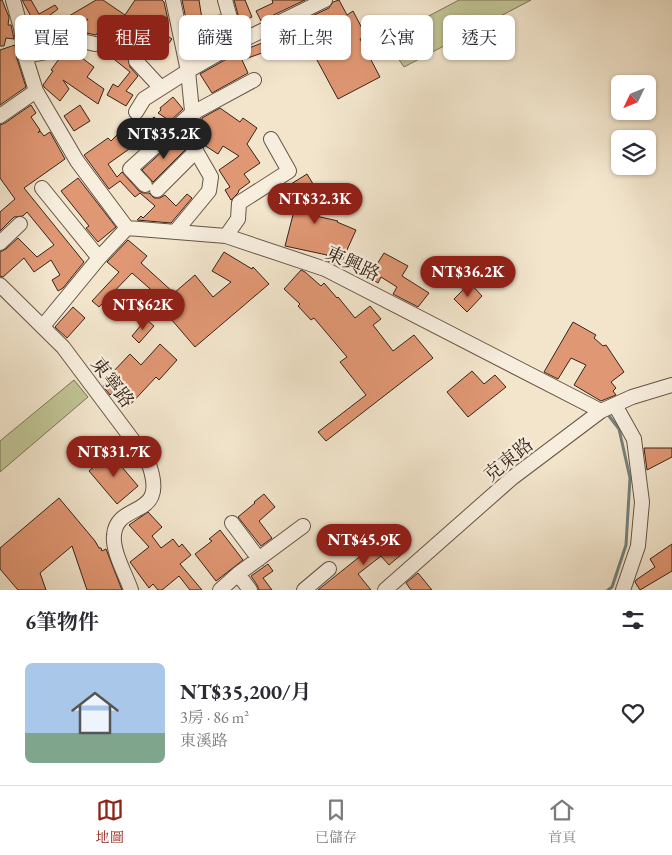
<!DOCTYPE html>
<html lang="zh-TW">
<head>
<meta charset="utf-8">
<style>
	body { margin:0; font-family:"EB Garamond","Noto Serif TC",serif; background:#f2f2f3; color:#2b2b33; height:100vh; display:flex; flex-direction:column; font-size:19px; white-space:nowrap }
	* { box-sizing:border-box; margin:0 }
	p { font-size:16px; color:#7c7c81 }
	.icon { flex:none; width:28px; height:28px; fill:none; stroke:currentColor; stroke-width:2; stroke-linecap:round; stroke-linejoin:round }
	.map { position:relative; height:590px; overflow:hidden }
	.side { display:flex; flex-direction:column; background:#fff; flex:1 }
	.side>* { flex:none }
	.top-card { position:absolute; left:15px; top:15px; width:642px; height:45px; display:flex; gap:10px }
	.needle { width:32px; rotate:227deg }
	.fabs { position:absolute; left:611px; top:75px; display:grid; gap:10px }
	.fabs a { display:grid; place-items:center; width:45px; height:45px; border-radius:8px; background:#fff; box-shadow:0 1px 4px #0004; font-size:25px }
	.price { position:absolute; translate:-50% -42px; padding:0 11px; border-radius:18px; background:#8f2418; color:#fff; font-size:16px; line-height:32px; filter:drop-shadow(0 1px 2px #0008) }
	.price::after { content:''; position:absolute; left:50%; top:30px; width:15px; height:11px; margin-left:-8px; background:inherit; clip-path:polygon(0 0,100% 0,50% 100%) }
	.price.current { background:#222; color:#fff }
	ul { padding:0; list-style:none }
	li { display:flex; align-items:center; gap:15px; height:125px; padding:0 25px }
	li span { display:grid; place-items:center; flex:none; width:140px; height:100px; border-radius:8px; color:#555 }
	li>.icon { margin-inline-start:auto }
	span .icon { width:60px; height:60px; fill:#fffc; stroke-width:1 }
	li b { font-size:21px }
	h2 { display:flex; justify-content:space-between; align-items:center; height:60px; padding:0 25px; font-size:21px }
	.tag { padding:0 18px; border-radius:8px; background:#fff; box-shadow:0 1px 4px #0004; font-size:18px; line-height:45px }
	.tag.current { background:#8f2418; color:#fff }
	.menu { display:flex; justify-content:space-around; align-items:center; height:70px; border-top:1px solid #e1e1e2; background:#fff; font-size:14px; color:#7c7c81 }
	.menu a { display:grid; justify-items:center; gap:2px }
	.menu .current { color:#8f2418 }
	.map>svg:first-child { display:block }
</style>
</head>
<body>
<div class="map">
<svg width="672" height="590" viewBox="0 0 672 590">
	<rect width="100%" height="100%" fill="#f2e5cc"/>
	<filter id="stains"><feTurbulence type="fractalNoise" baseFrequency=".004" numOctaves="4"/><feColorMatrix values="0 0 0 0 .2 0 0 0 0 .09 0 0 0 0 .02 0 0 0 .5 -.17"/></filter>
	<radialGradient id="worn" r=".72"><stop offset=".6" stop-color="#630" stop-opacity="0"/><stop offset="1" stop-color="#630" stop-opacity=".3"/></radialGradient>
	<path fill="#c0c394" stroke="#7c7457" d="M459 0H531L404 67 385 39Z
		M74 380 88 397 0 472V441Z"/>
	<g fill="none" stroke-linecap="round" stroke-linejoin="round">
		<path stroke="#75807c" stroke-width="3" d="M608 590 612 587 626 545 630 478 619 429 609 416"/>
	</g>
	<path fill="#e09773" stroke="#38241a" d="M0 0H2L9 17 8 25H11L14 39 6 38 4 46H0Z
		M22 0H31L39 14 55 5 58 9 42 21 47 29 96 0H103L125 15 135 0H162L164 2 168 20 158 29 172 39 156 60 133 43 124 56 128 59 130 67 138 76 126 91 133 95 126 106 107 95 113 84 118 87 130 72 105 52 119 33 105 23 96 35 82 32 80 30 88 19 62 34 61 31 39 45H35L32 40 29 23 33 20Z
		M182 0H199L202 19 220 15 227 39 194 57Z
		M234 0H245L252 17 240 22Z
		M272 0H305L261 21 256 11 273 3Z
		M339 0 347 15 353 11 366 36 360 39 380 77 338 99 297 23 329 8 333 2Z
		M262 43 265 52 242 60 248 73 212 93 200 74 241 51Z
		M15 45 17 59 26 87 0 105V50Z
		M74 52 94 67 87 77 104 89 98 104 63 80 69 89 60 101 44 87 43 85 53 71 51 70 59 59Z
		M173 97 183 109 170 121 158 113 161 110 160 108Z
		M31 105 36 113 31 117 40 130 38 133 40 131 44 136 50 132 65 159 24 188 84 262 63 288 58 291 52 280 60 275 51 260 34 272 24 258 3 277 0 276V252L6 249 18 238 37 257 54 245 27 212 23 216 14 217 0 231V212L15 199 0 178V125L5 123Z
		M80 105 90 121 74 131 64 116Z
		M220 108 240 122 243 118 257 128 247 144 260 163 244 174 250 182 239 190 238 193 231 200 225 190 230 187 219 170 239 156 223 146 218 154 204 145 202 118Z
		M154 117 163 125 108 164 117 177 122 172 139 191 143 193H149L154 198H160L165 195 176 206 187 194 192 198 171 223 137 220 141 216 143 218 155 206 140 193 135 197 120 181 109 189 84 155 108 138 111 141 120 132 122 134 131 125 133 128 143 119 147 123Z
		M176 139 186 149 153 182 142 170Z
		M307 174 323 200 303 213 338 221 337 222 356 230 342 261 336 259 335 264 326 260 327 255 285 246 295 207 283 189Z
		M78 178 116 227 98 242 86 228 89 226 61 191Z
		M128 240 147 256 141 263 174 293 195 275 213 297 231 282 212 271 224 252 252 269 253 267 269 284 195 347 159 305 164 301 132 273 99 307 92 301 119 272 107 262Z
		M384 253 408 266 402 276 429 293 418 307 393 294 397 287 381 277 378 283 369 277Z
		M301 270 305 272 321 286 324 283 337 298 338 297 355 318 370 306 381 319 373 325 393 351 414 335 433 358 326 441 318 432 366 395 340 362 347 357 314 318 311 320 298 306 300 304 284 289Z
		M470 283 482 296 467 312 454 299Z
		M73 307 85 318 67 338 55 327Z
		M146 319 154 326 139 343 132 336Z
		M573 322 596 335 594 338 603 346 606 345 624 372 611 382 616 388 613 391 616 395 601 401 574 385 586 365 571 358 558 379 544 372Z
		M160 344 177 360 159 380 156 377 128 407 113 392 110 395 103 386 113 376 111 374 130 354 141 365Z
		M472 371 484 384 495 375 506 387 468 417 447 392Z
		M644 448H672V457L647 470Z
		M110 453 138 486 117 504 89 471Z
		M264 494 275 507 259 521 272 538 261 546 238 517 255 503 254 502Z
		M59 498 95 541 99 548H101L102 551 106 549 122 590H87L72 546 40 573 46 590H18L0 569V548Z
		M148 512 162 527 152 536 161 548 173 539 179 547 182 544 191 555 180 564 202 590H190L179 576 162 590H158L153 584 149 588 130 562 149 547 129 525Z
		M220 530 243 560 216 581 195 554 212 541 209 539Z
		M384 532 402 554 389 565 381 556 358 574 371 590H318L373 546 371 543Z
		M672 544V571L640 590 635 582 636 580 655 567 650 559Z
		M268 564 273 571 263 578 272 590H259L257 585 251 576Z
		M418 573 432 590H411L406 583Z"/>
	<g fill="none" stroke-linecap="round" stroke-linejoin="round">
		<g stroke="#665446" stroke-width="16">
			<path id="minor" d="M13 0 21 28 25 56 36 91
				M173 0 188 71 196 151 211 177 209 191 176 231
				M225 0 237 43
				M25 56 58 50 78 40 95 44
				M136 61 161 88
				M136 112 144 99 188 71 237 43 325 0
				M0 116 36 91 77 161 127 228
				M145 185 130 169 191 114 254 80
				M42 188 99 258
				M157 190 196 151
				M127 228 226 236 325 269 601 411
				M226 236 238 219 239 203 289 171 271 139
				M0 243 20 224
				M0 285 63 347 147 459C172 522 117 499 114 535 112 551 126 575 131 590
				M43 326 99 258 127 228
				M615 405 634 439 642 502 638 546 623 590
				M232 523 259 559
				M238 574 250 590
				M220 590 238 574 303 526
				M304 590 329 569
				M385 590 512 478 601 411 632 397 672 385"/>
		</g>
		<use href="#minor" stroke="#f7eede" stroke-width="14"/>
	</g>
	<g text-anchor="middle" stroke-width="4.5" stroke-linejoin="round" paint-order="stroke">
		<g font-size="19" fill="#38241a" stroke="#f7eede">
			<text transform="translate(353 263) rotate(25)" y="7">東興路</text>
			<text transform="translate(113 382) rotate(53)" y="7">東寧路</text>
			<text transform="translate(508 459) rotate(-39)" y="7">克東路</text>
		</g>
	</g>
	<rect width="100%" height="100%" filter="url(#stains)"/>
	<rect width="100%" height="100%" fill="url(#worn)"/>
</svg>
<div class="fabs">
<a><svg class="needle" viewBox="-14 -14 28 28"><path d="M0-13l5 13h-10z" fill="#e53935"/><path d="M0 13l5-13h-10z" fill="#7c7c81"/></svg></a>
<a><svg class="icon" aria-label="layers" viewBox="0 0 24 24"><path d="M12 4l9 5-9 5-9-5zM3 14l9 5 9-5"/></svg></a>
</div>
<b class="price current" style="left:164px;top:160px">NT$35.2K</b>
<b class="price" style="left:315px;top:225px">NT$32.3K</b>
<b class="price" style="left:468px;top:298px">NT$36.2K</b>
<b class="price" style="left:143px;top:331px">NT$62K</b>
<b class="price" style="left:114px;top:478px">NT$31.7K</b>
<b class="price" style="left:364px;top:566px">NT$45.9K</b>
<div class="top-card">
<a class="tag">買屋</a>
<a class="tag current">租屋</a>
<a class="tag">篩選</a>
<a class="tag">新上架</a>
<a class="tag">公寓</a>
<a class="tag">透天</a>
</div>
</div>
<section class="side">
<h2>6筆物件<svg class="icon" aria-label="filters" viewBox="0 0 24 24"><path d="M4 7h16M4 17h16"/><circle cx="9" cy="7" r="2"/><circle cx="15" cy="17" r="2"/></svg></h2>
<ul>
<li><span style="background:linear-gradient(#a9c7e8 70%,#7fa58c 0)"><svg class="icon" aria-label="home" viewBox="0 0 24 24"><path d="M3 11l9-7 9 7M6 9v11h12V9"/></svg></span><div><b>NT$35,200/月</b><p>3房 · 86 m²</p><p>東溪路</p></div><svg class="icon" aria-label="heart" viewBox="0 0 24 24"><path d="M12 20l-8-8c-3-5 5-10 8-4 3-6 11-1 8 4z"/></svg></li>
</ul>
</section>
<nav class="menu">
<a class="current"><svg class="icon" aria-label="map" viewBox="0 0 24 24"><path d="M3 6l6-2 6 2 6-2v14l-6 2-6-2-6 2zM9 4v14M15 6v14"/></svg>地圖</a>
<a><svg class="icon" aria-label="saved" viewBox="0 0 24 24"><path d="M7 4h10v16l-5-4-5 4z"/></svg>已儲存</a>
<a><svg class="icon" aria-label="home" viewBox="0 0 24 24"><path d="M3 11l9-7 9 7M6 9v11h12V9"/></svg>首頁</a>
</nav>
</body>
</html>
